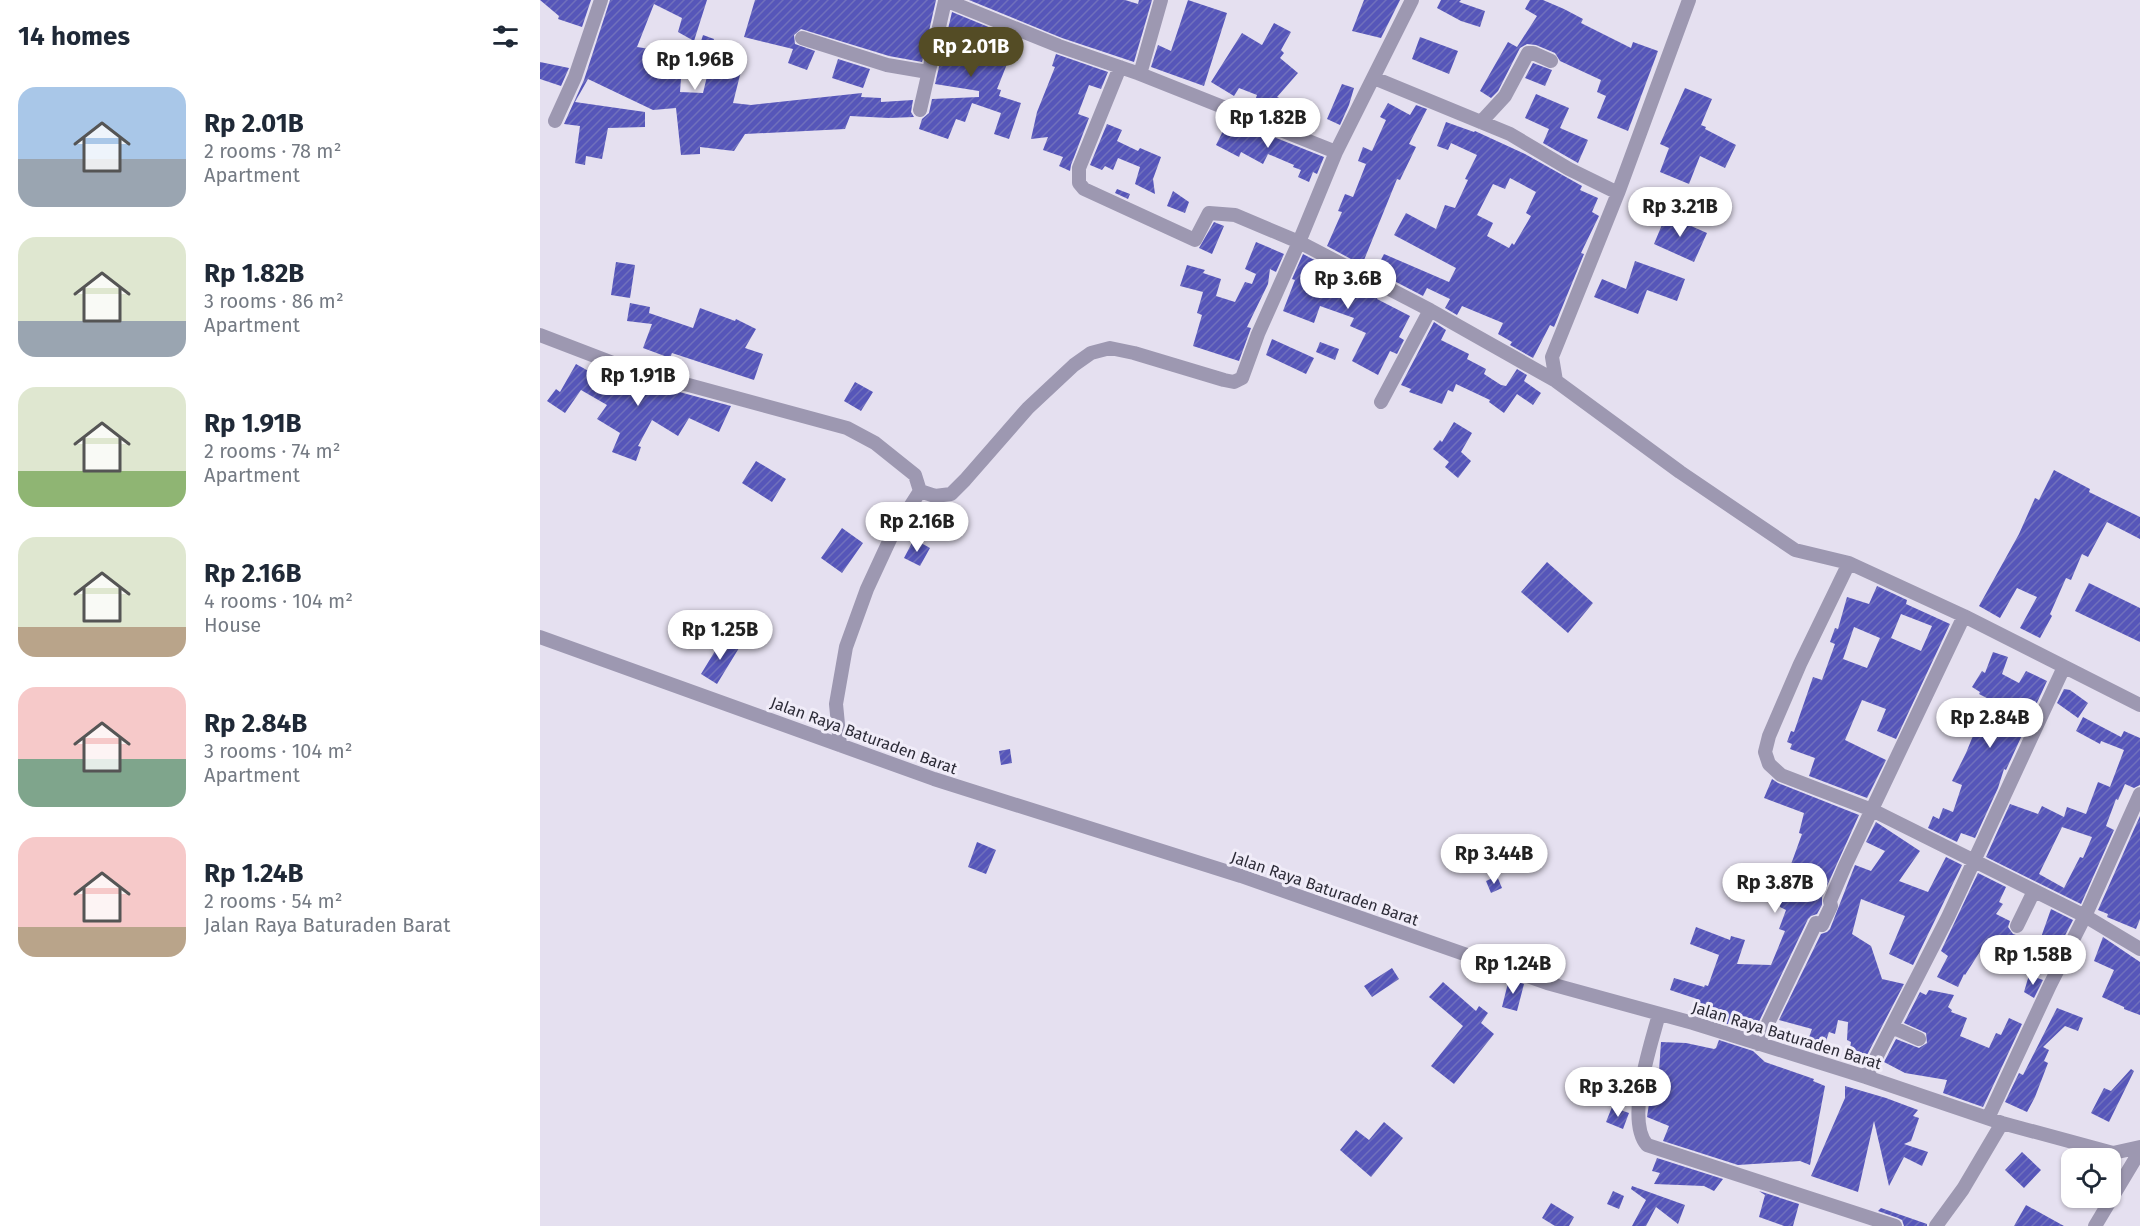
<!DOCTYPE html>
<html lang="en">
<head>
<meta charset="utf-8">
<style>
	body { margin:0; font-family:"Fira Sans",sans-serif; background:#f6f6f7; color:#1f2937; height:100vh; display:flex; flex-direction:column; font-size:22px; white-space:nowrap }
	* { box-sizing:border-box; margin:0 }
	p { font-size:20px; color:#747a83 }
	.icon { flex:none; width:33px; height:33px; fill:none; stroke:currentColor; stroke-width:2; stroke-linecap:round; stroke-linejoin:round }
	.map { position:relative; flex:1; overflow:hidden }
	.panel { display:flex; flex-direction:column; background:#fff; width:540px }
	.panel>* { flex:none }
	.fabs { position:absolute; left:1521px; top:1148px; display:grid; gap:12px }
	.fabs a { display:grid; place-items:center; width:60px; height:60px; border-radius:12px; background:#fff; box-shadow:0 2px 4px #0004; font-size:30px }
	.price { position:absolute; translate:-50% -51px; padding:0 14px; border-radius:21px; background:#fff; color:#222; font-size:20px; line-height:39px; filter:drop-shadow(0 2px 3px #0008) }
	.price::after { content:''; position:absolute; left:50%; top:36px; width:18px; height:14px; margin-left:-9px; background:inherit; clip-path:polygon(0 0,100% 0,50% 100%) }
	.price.current { background:#544c25; color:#fff }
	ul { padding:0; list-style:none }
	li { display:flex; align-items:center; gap:18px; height:150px; padding:0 18px }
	li span { display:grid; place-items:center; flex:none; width:168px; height:120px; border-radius:18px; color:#555 }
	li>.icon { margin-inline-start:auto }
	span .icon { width:72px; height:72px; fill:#fffc; stroke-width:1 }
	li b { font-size:26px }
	h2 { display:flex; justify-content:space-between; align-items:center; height:72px; padding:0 18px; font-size:26px }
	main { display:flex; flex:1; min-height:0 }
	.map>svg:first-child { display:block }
</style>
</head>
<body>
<main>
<section class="panel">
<h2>14 homes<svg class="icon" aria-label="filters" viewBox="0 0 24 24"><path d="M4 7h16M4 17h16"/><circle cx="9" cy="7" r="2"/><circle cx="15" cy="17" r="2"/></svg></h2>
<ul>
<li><span style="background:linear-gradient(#a9c7e8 60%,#9aa5b1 0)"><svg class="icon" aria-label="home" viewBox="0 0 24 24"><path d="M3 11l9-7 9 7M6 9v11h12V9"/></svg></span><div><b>Rp 2.01B</b><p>2 rooms · 78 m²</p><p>Apartment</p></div></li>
<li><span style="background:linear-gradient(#dfe7d0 70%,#9aa5b1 0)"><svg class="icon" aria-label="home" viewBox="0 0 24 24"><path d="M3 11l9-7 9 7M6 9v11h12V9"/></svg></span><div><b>Rp 1.82B</b><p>3 rooms · 86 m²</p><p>Apartment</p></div></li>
<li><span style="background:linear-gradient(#dfe7d0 70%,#8fb573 0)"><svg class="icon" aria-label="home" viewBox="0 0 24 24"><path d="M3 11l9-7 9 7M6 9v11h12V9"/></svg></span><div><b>Rp 1.91B</b><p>2 rooms · 74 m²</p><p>Apartment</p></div></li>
<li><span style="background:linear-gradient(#dfe7d0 75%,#b9a48a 0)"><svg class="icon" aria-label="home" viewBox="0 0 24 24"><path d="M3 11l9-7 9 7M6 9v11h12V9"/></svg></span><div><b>Rp 2.16B</b><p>4 rooms · 104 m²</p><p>House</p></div></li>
<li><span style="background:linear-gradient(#f6c9c9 60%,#7fa58c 0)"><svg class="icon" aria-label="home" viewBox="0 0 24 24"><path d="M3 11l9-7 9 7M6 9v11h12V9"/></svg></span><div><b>Rp 2.84B</b><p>3 rooms · 104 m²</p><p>Apartment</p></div></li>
<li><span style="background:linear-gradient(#f6c9c9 75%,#b9a48a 0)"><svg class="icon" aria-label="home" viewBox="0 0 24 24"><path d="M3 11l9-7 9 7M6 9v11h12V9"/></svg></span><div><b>Rp 1.24B</b><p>2 rooms · 54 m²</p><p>Jalan Raya Baturaden Barat</p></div></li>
</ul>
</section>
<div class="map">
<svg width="1600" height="1226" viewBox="0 0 1600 1226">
	<defs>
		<pattern id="building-hatch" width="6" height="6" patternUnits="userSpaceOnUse" patternTransform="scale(1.5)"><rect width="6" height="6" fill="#5656b9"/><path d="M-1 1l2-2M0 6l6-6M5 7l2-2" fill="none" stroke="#7070bc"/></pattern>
	</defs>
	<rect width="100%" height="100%" fill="#e5e0f0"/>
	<path fill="url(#building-hatch)" fill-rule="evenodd" d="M0 0H51L42 27 18 19 19 16Z
		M70 0H167L154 41 138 32 142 18 114 4 97 47 110 49 108 67 142 65 140 92 163 93 171 60 202 67 193 103 211 105 322 93 321 97 341 98V102L373 100 371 112 374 117 349 118 310 116 305 129 205 134 194 151 160 147V154L141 155 136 108 113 110 48 79 35 102 105 112V127L68 128 62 159 46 156 45 165 35 163 40 126 24 124 44 80Z
		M215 0H396L382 62 349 56 261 29 254 35 255 44 275 51 267 70 248 63 253 49 204 37Z
		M429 0H585L598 4 599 0H612L594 62 522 38Z
		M648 0 687 13 664 86 611 67 618 45 631 51Z
		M824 0H860L841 38 812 31Z
		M901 0H921L919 2 945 11 940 27 921 21 897 8Z
		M990 0H1003L1024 9 1043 19 1041 23 1091 48 1093 42 1118 51 1088 131 1057 118 1066 96 1057 92 1061 80 1020 61 1015 53 996 45 987 44 980 48 958 91 951 98 940 91 968 42 977 47 997 16 985 9Z
		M412 12 468 35 461 56 469 59 457 89 461 90 459 96 481 103 469 139 454 134 461 113 432 103 425 122 416 119 408 139 379 129 382 119 389 113 392 99 439 97V91L395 84Z
		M734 23 751 32 741 50 744 53 740 58 758 73 737 97 749 102 742 121 712 109 717 95 699 88 694 96 671 82 702 33 722 45Z
		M163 35 174 39 168 58 157 54Z
		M880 37 918 51 909 74 872 59Z
		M516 54 568 72 561 89 549 85 538 114 549 118 531 165 530 171 519 166 523 157 503 150 508 137 491 139 497 112 515 67 512 66Z
		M298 59 330 69 323 88 292 78Z
		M0 62 29 68 21 86 0 79Z
		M993 63 1012 70 1005 86 985 78Z
		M802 84 814 88 809 105 800 125 787 119Z
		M1145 88 1172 99 1161 125 1166 127 1165 129 1196 145 1185 168 1160 156 1149 184 1120 172 1129 148 1120 144Z
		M996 94 1029 108 1020 128 1048 140 1038 163 1003 143 1009 129 985 118Z
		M848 103 870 115 876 105 887 109 869 144 876 147 860 180 857 179 822 265 787 246 802 212 798 211 805 194 813 197 826 164 818 161 823 147 832 151 846 120 840 117Z
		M689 119 784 157 777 174 773 172 769 182 758 177 761 170 753 167 754 165 728 154 723 164 701 152 699 157 676 145Z
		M906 122 934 132 935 131 985 154 1042 186 1040 190 1058 198 1052 212 1059 216 1041 253 1044 254 1014 327 1010 325 993 358 970 345 972 342 958 334 963 323 922 306 917 315 905 308 910 299 887 288 883 296 835 271 844 254 909 282 916 268 854 235 866 213 896 229 905 205 915 208 928 180 925 179 937 155 911 143 908 150 897 146ZM970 178 996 192 986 213 991 216 974 245 972 243 969 248 947 236 953 223 937 215 953 184 965 189Z
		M567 124 582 130 577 141 598 151 600 148 621 157 613 179 615 194 595 184 600 167 578 158 573 170 565 166 562 170 550 165Z
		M577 189 590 194 588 199 575 193Z
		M633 191 649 202 645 213 627 206Z
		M1126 215 1167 233 1154 262 1114 244Z
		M674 222 684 226 672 254 659 248Z
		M716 242 744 254 736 272 730 269 728 284 707 327 711 328 699 361 653 346 662 315 657 313 663 292 640 286 647 265 665 270 663 273 681 279 676 296 695 302 705 282 712 284 716 274 705 269Z
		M763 254 839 294 837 299 870 316 859 337 864 340 857 354 850 351 838 375 812 361 826 333 810 326 814 318 780 306 774 323 743 311 755 280 752 279Z
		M1095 261 1145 279 1137 301 1107 290 1098 314 1054 297 1062 279 1086 289Z
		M76 262 95 265 90 298 71 295Z
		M90 303 110 307 109 313 153 328 160 308 195 321 196 319 216 329 205 348 223 354 214 380 132 353 130 358 103 348 112 324 87 321Z
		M894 322 906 330 901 340 929 354 927 359 946 369 944 374 961 385 966 386 977 369 987 375 984 381 1001 393 993 405 977 394 964 413 949 402 950 400 916 384 913 392 908 390 902 404 869 392 871 389 861 385Z
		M732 339 774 358 766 374 726 355Z
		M780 342 799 349 795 360 776 352Z
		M36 364 61 378 64 369 84 377 191 406 179 432 149 418 138 436 112 420 98 446 101 447 96 461 72 452 80 433 57 419 67 405 41 390 25 413 7 401 16 389 20 392Z
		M315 382 333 392 321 411 304 401Z
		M914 422 932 433 921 452 931 461 918 478 905 467 909 462 893 449 900 440 902 442Z
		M216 461 246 479 232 502 202 483Z
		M1514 470 1550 489 1549 492 1600 517V539L1567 522 1548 557 1542 554 1531 580 1526 578 1510 614 1512 616 1500 638 1480 628 1497 597 1477 588 1460 618 1439 606 1479 534 1495 498 1499 500Z
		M302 528 323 543 302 573 281 558Z
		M374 539 390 548 380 566 364 558Z
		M1007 562 1053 603 1028 633 981 592Z
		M1549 583 1600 608V642L1535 611Z
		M1337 586 1367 600 1366 604 1410 624 1356 739 1337 731 1346 709 1322 700 1305 740 1346 760 1327 798 1269 776 1275 758 1250 749 1252 744 1247 742 1251 731 1254 732 1273 677 1282 680 1295 644 1290 642 1295 628 1298 629 1307 597 1329 604ZM1361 614 1392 626 1381 651 1351 638ZM1314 627 1340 638 1327 668 1303 659Z
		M183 638 199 648 177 684 161 674Z
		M1453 652 1468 657 1462 674 1479 683 1486 671 1507 681 1466 770 1464 769 1458 788 1435 838 1421 833 1417 842 1388 828 1393 816 1399 819 1403 808 1413 812 1422 785 1412 781 1426 753 1437 726 1456 733 1468 709 1439 694 1440 692 1432 687 1442 671 1445 673Z
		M1524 689 1530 690 1548 703 1538 718 1517 703Z
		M1543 717 1581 737 1584 731 1600 738V785L1594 788 1585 784 1578 800 1576 799 1566 826 1574 830 1541 904 1446 857 1470 804 1498 814 1502 806 1524 817 1527 807 1546 814 1558 782 1570 787 1584 750 1561 741 1560 744 1536 731ZM1522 827 1552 837 1543 858 1540 857 1524 888 1499 874Z
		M470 749 472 763 461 765 459 751Z
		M1232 779 1238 783 1319 815 1282 897V905L1277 914 1271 916 1268 919 1214 1032 1184 1023 1186 1018 1157 1007 1160 1000 1130 990 1134 978 1164 987 1165 985 1168 986 1179 955 1150 944 1156 927 1190 940 1191 936 1205 940 1197 964 1231 965 1245 931 1239 929 1246 910 1240 907 1241 892 1262 834 1259 833 1264 813 1224 798Z
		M1600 816V919L1596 929 1567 917 1568 914 1558 910Z
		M1336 822 1380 851 1359 881 1388 892 1406 857 1422 865 1373 965 1349 954 1365 916 1321 899 1312 934 1331 946 1342 979 1364 984 1327 1055 1310 1048 1311 1042 1307 1040 1308 1022 1298 1020 1295 1034 1289 1032 1284 1047 1268 1040 1272 1029 1239 1020 1281 934 1287 932 1290 929 1315 865 1331 871 1345 851 1326 842Z
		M437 842 456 850 446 874 428 867Z
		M1438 873 1466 887 1459 902 1463 904 1456 914 1470 921 1468 927 1473 934 1499 943 1511 909 1533 920 1517 951 1504 946 1494 974 1476 968 1477 963 1441 950 1425 975 1424 974 1418 987 1397 977 1408 956 1401 951Z
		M957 876 962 888 951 893 946 881Z
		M1563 937 1600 962V1015L1584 1009V1007L1562 997 1574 970 1554 961Z
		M852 968 859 979 832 997 824 986Z
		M1489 975 1503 980 1494 998 1484 992Z
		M969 979 984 984 977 1011 962 1007Z
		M903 982 936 1011 939 1006 948 1013 941 1023 954 1034 914 1084 891 1066 923 1026 889 997Z
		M1389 990 1414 995 1408 1007 1412 1010 1411 1012 1427 1018 1420 1036 1449 1048 1456 1033 1461 1035 1469 1018 1482 1024 1443 1107 1403 1093 1407 1080 1365 1073 1344 1062 1356 1039 1379 1048 1387 1043 1386 1033 1364 1023 1380 992 1386 995Z
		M1517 1008 1543 1018 1538 1031 1525 1026 1503 1047 1509 1050 1504 1061 1508 1063 1495 1097 1487 1112 1465 1102 1479 1073 1483 1075Z
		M1179 1040 1213 1051 1225 1062 1274 1079 1273 1081 1285 1086 1270 1165 1260 1161 1198 1165 1123 1141 1129 1126 1107 1117 1110 1097 1117 1100 1121 1042 1146 1043 1174 1049 1176 1048Z
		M1591 1069 1594 1071 1569 1122 1551 1113 1564 1088 1571 1091Z
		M1305 1086 1346 1098 1378 1110 1373 1116 1379 1118 1371 1141 1364 1144 1388 1152 1382 1166 1364 1157 1349 1186 1334 1121 1318 1192 1271 1176 1305 1098Z
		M1072 1107 1089 1113 1083 1129 1066 1122Z
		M844 1122 863 1138 831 1177 800 1150 816 1130 829 1140Z
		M1482 1152 1501 1170 1484 1188 1465 1170Z
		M1117 1158 1183 1179 1174 1191 1164 1186 1114 1184 1120 1173 1112 1171Z
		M1092 1186 1145 1205 1138 1224 1116 1207 1106 1226H1092L1106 1200 1091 1189Z
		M1073 1191 1084 1196 1079 1209 1067 1204Z
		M1219 1191 1259 1204 1253 1226H1244L1219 1217 1225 1195Z
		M1011 1203 1034 1217 1029 1226H1015L1002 1218Z
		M1486 1205 1524 1226H1474Z
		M1341 1208 1387 1224V1226H1364L1362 1220 1358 1218 1338 1211Z"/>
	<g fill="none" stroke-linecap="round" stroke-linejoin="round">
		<path stroke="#9d98b1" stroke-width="14" d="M405 0 519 46 600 74 796 152
			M872 0 796 152 759 242 890 310 1016 381
			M1149 0 1078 193 1012 357 1016 381 1140 472 1255 550 1309 563 1424 616 1600 705
			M262 38 347 65 388 72
			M600 74 621 0
			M834 78 970 134 1029 169 1078 193
			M380 110 405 1
			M15 121 35 77 61 0
			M941 122 965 96 988 53H993L1011 61
			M0 335 86 368 307 428 335 443 375 475 380 491
			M841 402 890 310
			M380 491 395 496 411 494 425 480 488 408 534 365 551 353 570 348 594 353 684 380 694 382 702 378 718 334 759 242 695 215 669 213 655 240 544 189 539 183V168L580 67
			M1309 563 1260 664 1229 736 1225 752 1229 764 1241 775 1332 810 1545 916 1600 949
			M0 637 394 779 701 876 1007 983 1153 1023 1326 1077 1462 1123 1573 1153 1600 1147
			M300 745 296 704 306 647 327 589 352 535 380 491
			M1477 926 1494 891
			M1119 1014C1111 1045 1085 1119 1107 1145L1355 1226
			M1352 1027 1379 1039
			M1218 1044 1276 923 1282 925 1291 906 1290 901 1305 866 1424 616
			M1326 1077 1408 917 1524 667
			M1448 1118 1510 985 1545 916 1600 794
			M1396 1226 1423 1189 1462 1123
			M1555 1226 1600 1151"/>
	</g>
	<g text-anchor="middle" stroke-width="6" stroke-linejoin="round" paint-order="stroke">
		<g font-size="16" fill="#2c2b37" stroke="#f0ecf8">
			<text transform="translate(324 735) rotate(20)" y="6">Jalan Raya Baturaden Barat</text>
			<text transform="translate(785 888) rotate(19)" y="6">Jalan Raya Baturaden Barat</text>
			<text transform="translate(1247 1035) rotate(17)" y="6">Jalan Raya Baturaden Barat</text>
		</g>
	</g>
</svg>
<div class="fabs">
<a><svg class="icon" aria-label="locate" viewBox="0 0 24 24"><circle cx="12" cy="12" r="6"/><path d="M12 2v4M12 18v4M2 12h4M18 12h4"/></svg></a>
</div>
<b class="price current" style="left:431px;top:78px">Rp 2.01B</b>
<b class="price" style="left:155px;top:91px">Rp 1.96B</b>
<b class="price" style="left:728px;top:149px">Rp 1.82B</b>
<b class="price" style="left:1140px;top:238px">Rp 3.21B</b>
<b class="price" style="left:808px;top:310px">Rp 3.6B</b>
<b class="price" style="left:98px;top:407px">Rp 1.91B</b>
<b class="price" style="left:377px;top:553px">Rp 2.16B</b>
<b class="price" style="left:180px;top:661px">Rp 1.25B</b>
<b class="price" style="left:1450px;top:749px">Rp 2.84B</b>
<b class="price" style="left:954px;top:885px">Rp 3.44B</b>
<b class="price" style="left:1235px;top:914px">Rp 3.87B</b>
<b class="price" style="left:1493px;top:986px">Rp 1.58B</b>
<b class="price" style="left:973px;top:995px">Rp 1.24B</b>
<b class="price" style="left:1078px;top:1118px">Rp 3.26B</b>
</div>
</main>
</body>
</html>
